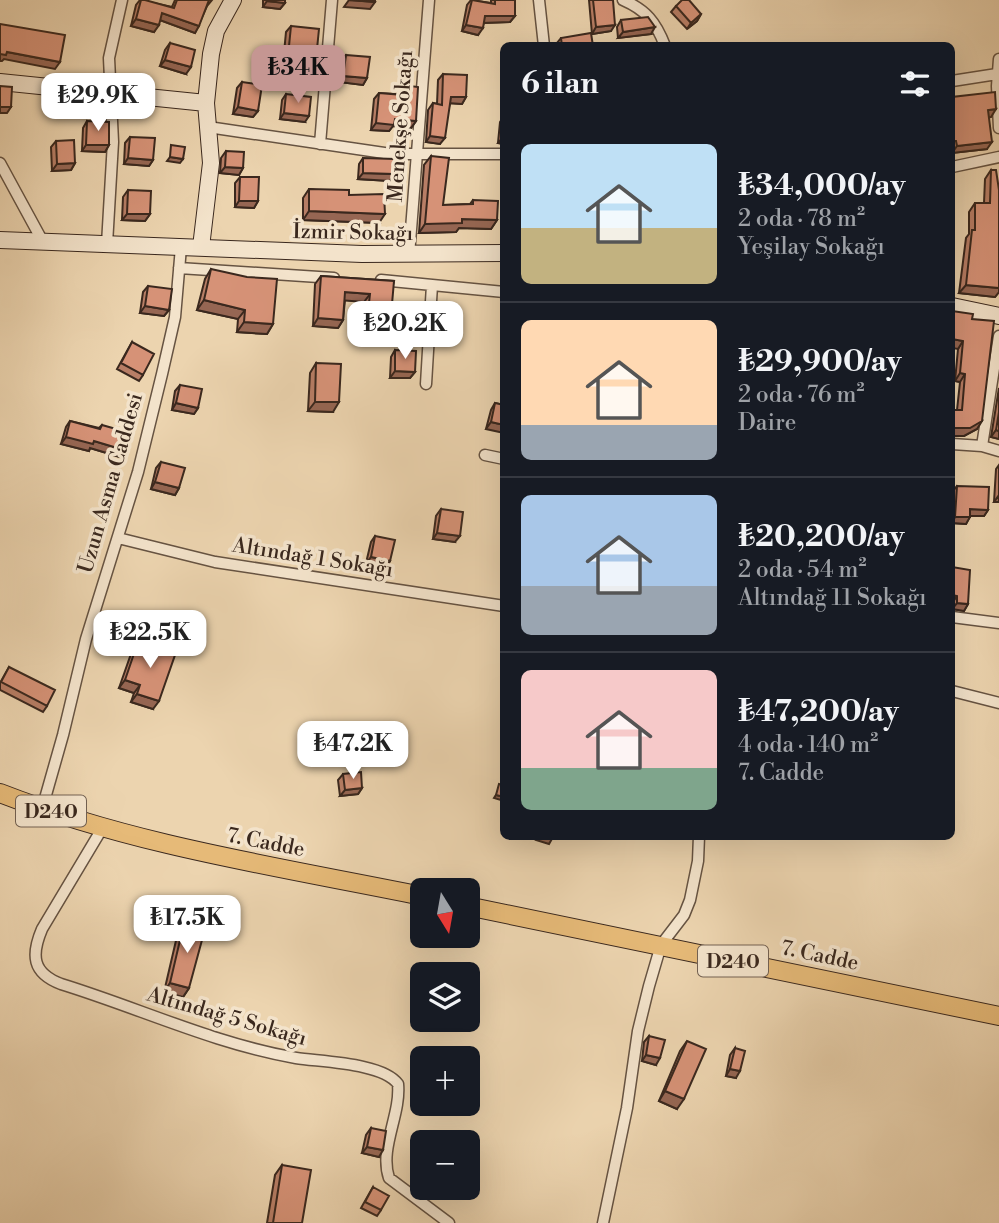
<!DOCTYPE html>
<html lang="tr">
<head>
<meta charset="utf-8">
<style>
	body { margin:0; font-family:"Libre Bodoni",serif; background:#242831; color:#f1f3f6; height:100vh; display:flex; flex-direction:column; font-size:26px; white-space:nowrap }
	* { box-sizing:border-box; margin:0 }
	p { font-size:23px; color:#9ea1a6 }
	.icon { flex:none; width:38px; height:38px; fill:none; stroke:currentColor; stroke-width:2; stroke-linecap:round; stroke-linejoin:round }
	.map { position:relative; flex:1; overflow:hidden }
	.side { position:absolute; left:500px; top:42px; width:455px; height:798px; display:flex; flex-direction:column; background:#171b24; border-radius:10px; box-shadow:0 7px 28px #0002 }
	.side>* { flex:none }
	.needle { width:46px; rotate:169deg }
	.controls { position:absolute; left:410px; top:878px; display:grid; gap:14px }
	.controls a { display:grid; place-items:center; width:70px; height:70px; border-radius:10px; background:#171b24; box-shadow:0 7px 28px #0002; font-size:35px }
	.price { position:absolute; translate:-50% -60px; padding:0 16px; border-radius:14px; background:#fff; color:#222; font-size:23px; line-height:46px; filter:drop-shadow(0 2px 4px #0008) }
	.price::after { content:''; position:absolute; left:50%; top:42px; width:21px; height:16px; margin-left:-10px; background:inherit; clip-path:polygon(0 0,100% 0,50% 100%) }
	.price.current { background:#c59692; color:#111 }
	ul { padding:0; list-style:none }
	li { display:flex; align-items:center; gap:21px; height:175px; padding:0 21px }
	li+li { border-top:2px solid #363941 }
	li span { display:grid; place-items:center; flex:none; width:196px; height:140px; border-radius:10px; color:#555 }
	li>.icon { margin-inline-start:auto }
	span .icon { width:84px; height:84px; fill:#fffc; stroke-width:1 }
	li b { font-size:30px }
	h2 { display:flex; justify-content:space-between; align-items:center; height:84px; padding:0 21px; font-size:30px }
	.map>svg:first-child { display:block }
</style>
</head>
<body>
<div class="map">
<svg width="999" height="1223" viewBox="0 0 999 1223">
	<rect width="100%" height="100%" fill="#ecd4af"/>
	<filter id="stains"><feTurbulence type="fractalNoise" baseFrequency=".00286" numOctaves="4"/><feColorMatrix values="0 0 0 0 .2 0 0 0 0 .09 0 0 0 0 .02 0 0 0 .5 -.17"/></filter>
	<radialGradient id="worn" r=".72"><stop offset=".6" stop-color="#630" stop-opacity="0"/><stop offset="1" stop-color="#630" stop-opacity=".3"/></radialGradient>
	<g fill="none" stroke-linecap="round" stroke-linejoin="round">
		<g stroke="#665342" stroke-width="13">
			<path id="street" d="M539 0 544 46
				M623 0C646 10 656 22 665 46
				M999 59 997 86 999 128
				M952 81 997 74
				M208 127 391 154H504
				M320 144 332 0
				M0 163 43 242
				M952 167 999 157
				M107 244 113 142 109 58 122 0
				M409 255 429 0
				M179 268 334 278
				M381 280 504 292
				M426 384 432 285
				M952 444 982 446 999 451
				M982 446 999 336
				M485 455 504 459
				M118 538 215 562 504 606
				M952 617 999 623
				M952 691 999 703
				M42 809 63 735 86 639 138 472 162 374 175 317 181 247
				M103 827 42 929C31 955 32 973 61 984 139 1008 215 1044 296 1058 322 1062 383 1063 398 1084 401 1115 379 1148 389 1178L449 1223
				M603 1223 627 1108 638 1031 649 986 661 945 684 915 690 900 698 861 699 836"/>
		</g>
		<g stroke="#3a281e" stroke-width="18">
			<path id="secondary" d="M0 82 206 103
				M0 240 362 254 504 253
				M201 247 211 163 206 103 211 54 216 31 233 0
				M952 306 999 316"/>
		</g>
		<g stroke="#3a281e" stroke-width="20">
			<path id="primary" d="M0 793C136 846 280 867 422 896
				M467 906 999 1016"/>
		</g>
		<use href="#street" stroke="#f3e3cb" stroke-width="10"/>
		<use href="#secondary" stroke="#f3e3cb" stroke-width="16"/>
		<use href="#primary" stroke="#e6ba78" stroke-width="18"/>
	</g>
	<path fill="#b87e66" stroke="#3a281e" stroke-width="2" d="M140 0 172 7 175 0H212L207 6 195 33 160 20 154 32 131 26 136 5Z
		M263 0H285V3L280 9 263 7Z
		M471 0 491 3V0H515V16L510 22 484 23 478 35 462 31 467 5Z
		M589 0H613L611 31 592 34Z
		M676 6 701 14 697 21 687 29 671 12Z
		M621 20 651 34 618 38 617 27Z
		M291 26 313 56 284 53 286 32Z
		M561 38 593 46H556V44Z
		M170 43 186 74 160 66 165 50Z
		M346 55 367 78 363 85 339 82 341 61Z
		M504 60V82H503L502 62Z
		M443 74 466 97 462 104 450 103 440 144 426 142 428 110 433 103 437 104 438 80Z
		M242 82 258 111 253 117 233 114 237 88Z
		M403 85 416 121 411 128 393 126 389 131 371 130 374 99 379 93 398 94 399 92Z
		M286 94 305 122 280 119 282 100Z
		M952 97 991 117H989L987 149 952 153Z
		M504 116V144L498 143 500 122Z
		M87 121 109 145 105 152 82 151 83 128Z
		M130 137 153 160 149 166 124 164 125 143Z
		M56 141 75 163 71 170 52 171 51 147Z
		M226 151 243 168 239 175 220 173 221 158Z
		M431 156 443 205 470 204 473 200 497 220 491 229 459 228 456 232 419 233 424 165Z
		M363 158 394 174 390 181 358 179 359 164Z
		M991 170 999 190V292L995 297 959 293 966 238 969 234V212L975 203H984L985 179Z
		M240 177 258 201 254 208 235 207V183Z
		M309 189 349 195 379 223 303 220V198Z
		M128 190 150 214 145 221 122 220 123 197Z
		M211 269 273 324 267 334 237 332 238 319 197 310 205 279Z
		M321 276 394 281 386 313 363 311 364 302 345 300 343 320 338 328 313 326 315 284Z
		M148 286 169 310 164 316 140 313 143 292Z
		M972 319 977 429 964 436H952V410H957L960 382 955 381 958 349Z
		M132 342 143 375 139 381 117 369Z
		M395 350 415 372 410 378H390L391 357Z
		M316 363 333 412 308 411 310 373Z
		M180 385 198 408 194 414 172 410 175 391Z
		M999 388V439L991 437Z
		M495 403 504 405 486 429 491 410Z
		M70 421 99 428 102 425 120 457 90 448 89 451 61 444 66 427Z
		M161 462 179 488 175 495 151 489 156 468Z
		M999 465V502H994L996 469Z
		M957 486 988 510 984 516H970L966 524 952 523V492Z
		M441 509 455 542 433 539 436 516Z
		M375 536 390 561 386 567 366 563 371 542Z
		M952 567 968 604 964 611 952 609Z
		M138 642 153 709 131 702 134 693 119 688 132 651Z
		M9 667 47 706 43 712 0 690V683Z
		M343 774 362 788 358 794 340 796 338 780Z
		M184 923 189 988 183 997 164 992 178 932Z
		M649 1036 656 1065 642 1061 644 1042Z
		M687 1041 677 1109 659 1101 680 1051Z
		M735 1048 736 1078 726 1076 730 1055Z
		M371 1128 379 1157 362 1153 366 1135Z
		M282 1165 302 1223H267L275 1175Z
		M373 1187 381 1210 377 1216 361 1208Z"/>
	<path fill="#966653" stroke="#3a281e" stroke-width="2" d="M349 0 375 2 370 9 344 7Z
		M267 1 285 3 280 9 263 7Z
		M162 13 199 26 195 33 157 19Z
		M701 14 697 21 687 29 691 23Z
		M485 16H515L510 22 481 23Z
		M136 19 159 25 154 32 131 26Z
		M466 25 483 28 478 35 462 31Z
		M615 25 611 31 592 34 596 27Z
		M655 27 651 34 618 38 623 32Z
		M289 46 317 49 313 56 284 53Z
		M7 52 60 62 55 69 4 59 2 61H0V54Z
		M165 60 191 67 186 74 160 66Z
		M343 76 367 78 363 85 339 82Z
		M451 97H466L462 104 447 103Z
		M0 107H11L7 113H0Z
		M238 107 258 111 253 117 233 114Z
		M996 109 991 117 983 118 988 110Z
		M284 113 309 116 305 122 280 119Z
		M395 119 416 121 411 128 393 126 389 131 371 130 376 123Z
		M430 136 445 138 440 144 426 142Z
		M503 137H504V144L498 143Z
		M992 142 987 149 952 153 957 146Z
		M86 145H109L105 152 82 151Z
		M170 157 183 159 180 163 167 161Z
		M128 158 153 160 149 166 124 164Z
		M75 163 71 170 52 171 57 164Z
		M225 167 243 168 239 175 220 173Z
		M363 173 394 174 390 181 358 179Z
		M239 201H258L254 208 235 207Z
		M309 211 385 214 379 223 303 220Z
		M127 214H150L145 221 122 220Z
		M462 219 497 220 491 229 459 228 456 232 419 233 425 224Z
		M966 285 999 288V292L995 297 959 293Z
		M345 292 370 294 364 302 339 300Z
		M204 300 245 310 238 319 197 310Z
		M369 303 392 304 386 313 363 311Z
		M145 306 169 310 164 316 140 313Z
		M318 318 343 320 338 328 313 326Z
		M244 322 273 324 267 334 237 332Z
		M952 339 963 341 958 349 952 348Z
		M395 371 415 372 410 378H390Z
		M960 373 965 374 960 382 955 381Z
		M315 402H339L333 412 308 411Z
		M176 403 198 408 194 414 172 410Z
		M982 421 977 429 964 436H952V428Z
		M491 422 504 425V433L486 429Z
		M996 430 999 431V439L991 437Z
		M66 437 94 441 124 450 120 457 90 448 89 451 61 444Z
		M155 482 179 488 175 495 151 489Z
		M999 495V502H994Z
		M970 509 988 510 984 516H966Z
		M955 517H970L966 524 952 523Z
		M437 533 460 536 455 542 433 539Z
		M371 557 390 561 386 567 366 563Z
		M952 595 957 596 953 602H952Z
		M957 603 968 604 964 611 952 609Z
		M125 680 140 685 134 693 119 688Z
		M137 694 159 701 153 709 131 702Z
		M362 788 358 794 340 796 345 790Z
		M496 795 504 797V801L494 798Z
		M539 836H551L553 837 549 844 536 840Z
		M170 983 189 988 183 997 164 992Z
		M646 1055 660 1058 656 1065 642 1061Z
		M730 1069 740 1071 736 1078 726 1076Z
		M665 1091 684 1099 677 1109 659 1101Z
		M367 1147 383 1150 379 1157 362 1153Z"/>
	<path fill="#d69277" stroke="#3a281e" stroke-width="2" d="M141 0H145L174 8 177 0H209L199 26 162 13 159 25 136 19Z
		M267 0H285V3L267 1Z
		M349 0H375V2Z
		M472 0 495 4V0H515V16H485L483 28 466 25Z
		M593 0H613L615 25 596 27Z
		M682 0H689L701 14 691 23 676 6Z
		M648 17 655 27 623 32 621 20Z
		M0 24 65 35 60 62 7 52 6 55 0 54Z
		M291 26 319 29 317 49 289 46Z
		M591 33 593 46H562L561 38Z
		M170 43 195 50 191 67 165 60Z
		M346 55 370 57 367 78 343 76Z
		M443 74 467 75 466 97H451L445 138 430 136 433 103 442 105Z
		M242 82 262 85 258 111 238 107Z
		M403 85 418 87 416 121 395 119 394 125 376 123 379 93 402 95Z
		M0 86 12 87 11 107H0Z
		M995 92 996 109 988 110 992 142 957 146 956 141H952V97Z
		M286 94 311 97 309 116 284 113Z
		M87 121 109 122V145H86Z
		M130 137 155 138 153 160 128 158Z
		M74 140 75 163 57 164 56 141Z
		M171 145 185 147 183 159 170 157Z
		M226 151 244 152 243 168 225 167Z
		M431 156 449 158 443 205 473 204V200L498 201 497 220 462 219V223L425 224Z
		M363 158 395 159 394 174 363 173Z
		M991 170H996L999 190V288L966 285 972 230H975V203H990Z
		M240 177H259L258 201H239Z
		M309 189 349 190V195L384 194 385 214 309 211Z
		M128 190 151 191 150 214H127Z
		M211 269 247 277 277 279 273 324 244 322 245 310 204 300Z
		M321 276 394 281 392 304 369 303 370 294 345 292 343 320 318 318Z
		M148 286 172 289 169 310 145 306Z
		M952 311 973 314 972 319 994 321 982 421 970 428H952V410H962L965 374 960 373 963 341 952 339Z
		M132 342 154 354 143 375 121 363Z
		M395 350 416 351 415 372 395 371Z
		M316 363 341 364 339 402H315Z
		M180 385 202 389 198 408 176 403Z
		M495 403 504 405V425L491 422Z
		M999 412V431L996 430Z
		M70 421 100 429 102 425 130 433 124 450 94 441 93 444 66 437Z
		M161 462 185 468 179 488 155 482Z
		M957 486 989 487 988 510 970 509V517H955Z
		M441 509 463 512 460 536 437 533Z
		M375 536 395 540 390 561 371 557Z
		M952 567 970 570 968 604 957 603V596L952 595Z
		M138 642 175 655 159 701 137 694 140 685 125 680Z
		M9 667 55 690 47 706 1 682Z
		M361 772 362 788 345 790 343 774Z
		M499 784 504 785V797L496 795Z
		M184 923 205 929 189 988 170 983Z
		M649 1036 665 1040 660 1058 646 1055Z
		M687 1041 706 1049 684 1099 665 1091Z
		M735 1048 745 1051 740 1071 730 1069Z
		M371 1128 386 1131 383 1150 367 1147Z
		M282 1165 311 1170 302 1223H273Z
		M373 1187 389 1196 381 1210 365 1202Z"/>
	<g text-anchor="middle" stroke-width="7" stroke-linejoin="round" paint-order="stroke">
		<g fill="#f3e3cb" stroke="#726052" stroke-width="2">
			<rect x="16" y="795.5" width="70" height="31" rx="5"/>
			<rect x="698" y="945.5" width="70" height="31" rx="5"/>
		</g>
		<g font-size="19" font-weight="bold" fill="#3a281e">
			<text x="51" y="818">D240</text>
			<text x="733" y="968">D240</text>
		</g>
		<g font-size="21" fill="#3a281e" stroke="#f3e3cb">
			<text transform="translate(400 126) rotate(-86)" y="7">Menekşe Sokağı</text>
			<text transform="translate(353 232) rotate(1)" y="7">İzmir Sokağı</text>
			<text transform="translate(110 483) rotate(-74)" y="7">Uzun Asma Caddesi</text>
			<text transform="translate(313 557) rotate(9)" y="7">Altındağ 1 Sokağı</text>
			<text transform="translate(266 842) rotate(11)" y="7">7. Cadde</text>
			<text transform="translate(820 955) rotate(12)" y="7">7. Cadde</text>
			<text transform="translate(227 1016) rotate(16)" y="7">Altındağ 5 Sokağı</text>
		</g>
	</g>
	<rect width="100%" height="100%" filter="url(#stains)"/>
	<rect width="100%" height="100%" fill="url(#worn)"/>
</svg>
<div class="controls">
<a><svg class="needle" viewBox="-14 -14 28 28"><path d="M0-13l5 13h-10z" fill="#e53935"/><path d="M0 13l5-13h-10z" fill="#9ea1a6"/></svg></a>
<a><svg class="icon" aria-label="layers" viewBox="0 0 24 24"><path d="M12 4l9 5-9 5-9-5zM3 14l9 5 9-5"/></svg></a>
<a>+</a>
<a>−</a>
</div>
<b class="price current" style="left:298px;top:105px">₺34K</b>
<b class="price" style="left:98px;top:133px">₺29.9K</b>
<b class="price" style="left:405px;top:361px">₺20.2K</b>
<b class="price" style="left:150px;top:670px">₺22.5K</b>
<b class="price" style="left:353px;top:781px">₺47.2K</b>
<b class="price" style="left:187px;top:955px">₺17.5K</b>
<section class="side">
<h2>6 ilan<svg class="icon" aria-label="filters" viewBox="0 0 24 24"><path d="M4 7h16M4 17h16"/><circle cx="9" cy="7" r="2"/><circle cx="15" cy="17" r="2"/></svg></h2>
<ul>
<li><span style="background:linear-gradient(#bfe0f5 60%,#c2b280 0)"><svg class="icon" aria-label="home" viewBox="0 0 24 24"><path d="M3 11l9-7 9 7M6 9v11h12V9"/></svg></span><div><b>₺34,000/ay</b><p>2 oda · 78 m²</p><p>Yeşilay Sokağı</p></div></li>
<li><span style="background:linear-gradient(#ffd9b3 75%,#9aa5b1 0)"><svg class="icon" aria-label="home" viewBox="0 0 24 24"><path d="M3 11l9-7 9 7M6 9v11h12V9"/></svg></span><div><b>₺29,900/ay</b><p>2 oda · 76 m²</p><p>Daire</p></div></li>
<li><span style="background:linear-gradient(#a9c7e8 65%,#9aa5b1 0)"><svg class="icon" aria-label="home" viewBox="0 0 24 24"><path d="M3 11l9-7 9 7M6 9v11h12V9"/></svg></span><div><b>₺20,200/ay</b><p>2 oda · 54 m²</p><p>Altındağ 11 Sokağı</p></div></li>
<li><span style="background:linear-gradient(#f6c9c9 70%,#7fa58c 0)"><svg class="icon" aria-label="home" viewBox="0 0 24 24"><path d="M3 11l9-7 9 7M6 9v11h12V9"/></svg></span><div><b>₺47,200/ay</b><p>4 oda · 140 m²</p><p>7. Cadde</p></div></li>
</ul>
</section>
</div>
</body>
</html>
